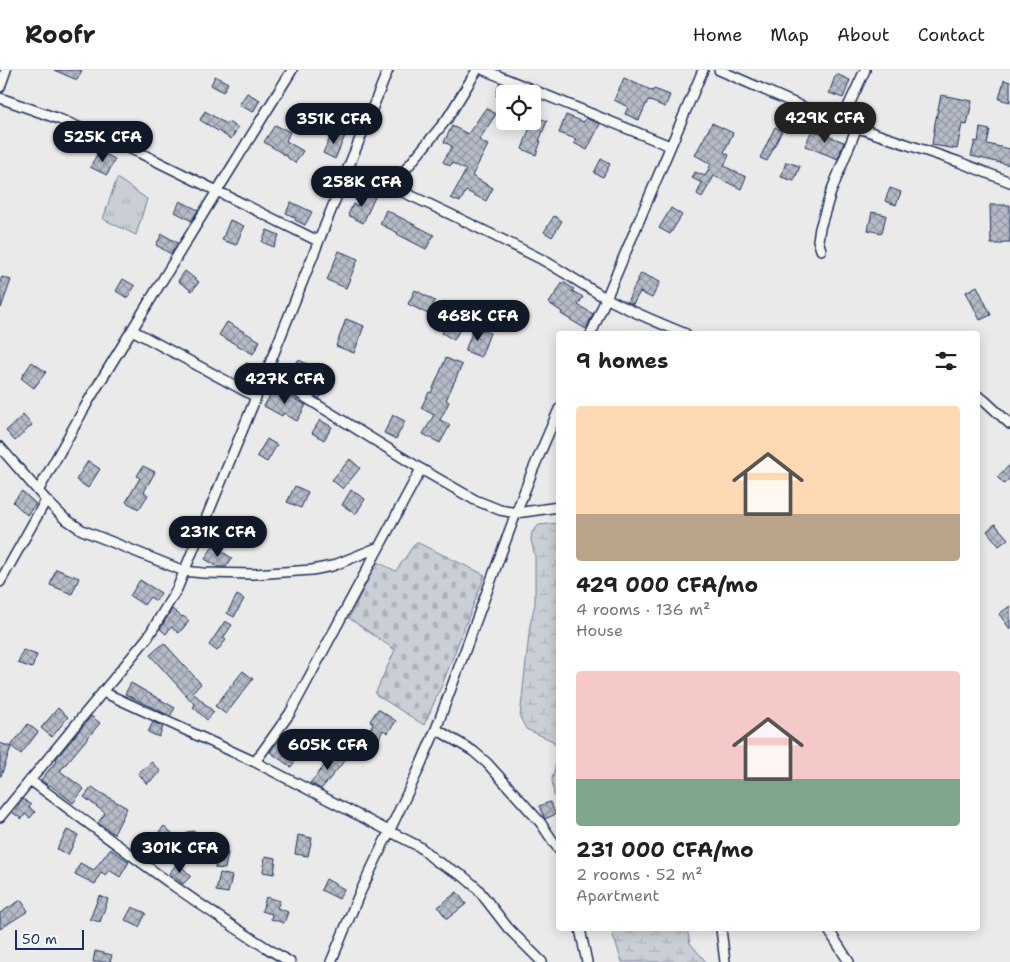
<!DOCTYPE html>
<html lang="en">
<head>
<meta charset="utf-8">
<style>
	body { margin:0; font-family:"Shantell Sans",sans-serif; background:#f6f6f6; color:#202124; height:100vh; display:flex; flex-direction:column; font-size:19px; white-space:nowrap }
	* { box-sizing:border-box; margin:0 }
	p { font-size:16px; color:#757577 }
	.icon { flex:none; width:28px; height:28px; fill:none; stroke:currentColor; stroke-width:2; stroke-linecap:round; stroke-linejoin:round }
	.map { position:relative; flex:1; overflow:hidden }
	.panel { position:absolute; left:556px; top:261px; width:424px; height:600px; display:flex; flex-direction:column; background:#fff; border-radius:5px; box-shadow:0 2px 12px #0003 }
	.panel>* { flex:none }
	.fabs { position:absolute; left:496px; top:15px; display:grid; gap:10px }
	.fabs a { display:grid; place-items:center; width:45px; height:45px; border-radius:5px; background:#fff; box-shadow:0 2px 12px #0003; font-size:25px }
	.scale { position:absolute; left:15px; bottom:12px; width:69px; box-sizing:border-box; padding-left:5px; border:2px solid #1b2f5e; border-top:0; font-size:14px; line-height:18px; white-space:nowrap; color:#1b2f5e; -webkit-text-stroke:4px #f6f6f2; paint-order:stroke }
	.price { position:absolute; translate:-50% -42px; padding:0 11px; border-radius:18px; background:#111827; color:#fff; font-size:16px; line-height:32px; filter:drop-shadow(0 1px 2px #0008) }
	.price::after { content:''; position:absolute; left:50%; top:30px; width:15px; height:11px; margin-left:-8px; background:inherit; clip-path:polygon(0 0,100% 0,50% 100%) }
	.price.current { background:#222; color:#fff }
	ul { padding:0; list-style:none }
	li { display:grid; align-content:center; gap:10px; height:265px; padding:0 20px }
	li span { display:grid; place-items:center; height:155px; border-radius:5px; color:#555 }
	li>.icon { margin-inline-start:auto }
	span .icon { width:90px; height:90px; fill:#fffc; stroke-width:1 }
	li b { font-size:21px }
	h2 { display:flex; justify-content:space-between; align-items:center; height:60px; padding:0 20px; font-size:21px }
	header { display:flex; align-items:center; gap:30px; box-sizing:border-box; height:70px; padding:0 25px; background:#fff; border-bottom:1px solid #e0e0e0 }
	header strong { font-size:24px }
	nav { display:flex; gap:28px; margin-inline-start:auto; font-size:18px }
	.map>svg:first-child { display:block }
</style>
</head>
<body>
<header>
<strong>Roofr</strong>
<nav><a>Home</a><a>Map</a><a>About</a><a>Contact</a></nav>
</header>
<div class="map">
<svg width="1010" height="892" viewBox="0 0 1010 892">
	<defs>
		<pattern id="grass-tufts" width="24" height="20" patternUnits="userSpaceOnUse" patternTransform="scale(1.25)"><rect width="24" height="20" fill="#caced5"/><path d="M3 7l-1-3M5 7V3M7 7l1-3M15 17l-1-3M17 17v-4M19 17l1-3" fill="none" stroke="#adb1b9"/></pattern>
		<pattern id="wetland-marsh" width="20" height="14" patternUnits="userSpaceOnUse" patternTransform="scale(1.25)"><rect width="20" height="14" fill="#caced5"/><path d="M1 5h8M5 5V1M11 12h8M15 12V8" fill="none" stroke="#adb1b9"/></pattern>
		<pattern id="cemetery-stones" width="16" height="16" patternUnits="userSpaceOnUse" patternTransform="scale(1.25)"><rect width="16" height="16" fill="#caced5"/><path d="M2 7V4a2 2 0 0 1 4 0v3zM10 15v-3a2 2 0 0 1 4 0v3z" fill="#adb1b9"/></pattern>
		<pattern id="building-cross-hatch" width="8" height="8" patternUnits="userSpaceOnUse" patternTransform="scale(1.25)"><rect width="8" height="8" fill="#b6bbc6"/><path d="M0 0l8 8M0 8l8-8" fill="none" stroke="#9398a4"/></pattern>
	</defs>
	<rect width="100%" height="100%" fill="#e9eae9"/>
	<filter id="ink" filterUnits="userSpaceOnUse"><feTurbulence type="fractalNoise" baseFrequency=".02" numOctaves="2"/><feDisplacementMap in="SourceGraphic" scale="10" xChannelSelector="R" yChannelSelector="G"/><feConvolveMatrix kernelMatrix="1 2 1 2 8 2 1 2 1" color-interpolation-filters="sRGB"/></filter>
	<g filter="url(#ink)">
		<path fill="url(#grass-tufts)" stroke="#727e9a" d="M117 108 147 129 136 165 103 149Z"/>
		<path fill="url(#wetland-marsh)" stroke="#727e9a" d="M559 453V740L554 726 552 709 559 682 553 671 526 659 520 647 530 555 535 534V486L531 470 532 462 539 455Z
			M611 859H687L690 873 706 892H622Z"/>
		<path fill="url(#cemetery-stones)" stroke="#727e9a" d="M416 472 485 505 442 615 424 655 375 624 395 580 349 548 377 492 396 501Z"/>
		<path fill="url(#building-cross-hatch)" stroke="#1b2f5e" d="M54 0H82L77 10Z
			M836 4 850 10 843 28 829 23Z
			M215 6 228 13 223 22 211 15Z
			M624 8 653 21 654 19 670 25 665 37 648 30 639 50 625 44 628 37 614 30Z
			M1004 10 1010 12V32L999 29Z
			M499 13 510 17 508 24H505V28L496 26Z
			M247 23 260 30 253 42 239 35Z
			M941 25 972 31 967 55 962 54 957 79 932 75 935 53Z
			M486 38 496 44 479 70 488 75 472 106 493 118 486 131 466 121 460 132 451 128 466 100 452 93 450 96 443 92 452 76 444 72 452 56 468 64Z
			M205 41 226 54 228 52 238 58 231 69 200 50Z
			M566 45 584 52 586 48 600 54 587 80 574 73 576 69 559 63Z
			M534 46 547 51 539 71H541L536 85 522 79Z
			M712 53 733 63 724 82 729 85 724 96 746 107 741 119 714 106 702 127 697 124 702 113 692 108 695 102 705 106 711 94 695 85Z
			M275 55 290 62 286 71 303 81 295 93 288 88V87L264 72Z
			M775 57 782 61 767 91 760 88Z
			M980 58 990 60 987 74 1010 79V95L971 86 975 71 978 72Z
			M62 59 75 65 68 78 55 72Z
			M812 60 844 72 838 89 805 76Z
			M333 61 345 66 335 89 323 83Z
			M99 81 115 89 107 105 90 97Z
			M601 89 610 94 603 107 594 103Z
			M786 92 800 96 794 111 781 107Z
			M890 118 901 122 896 135 885 131Z
			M364 122 375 127 363 153 348 145 353 134 357 136Z
			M180 131 198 140 192 151 175 142Z
			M291 132 312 142 305 155 295 150 296 148 286 143Z
			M990 135H1010V172H1003V174H991Z
			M671 138 682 145 670 164 659 158Z
			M386 140 434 165 426 179 397 164 398 163 380 154Z
			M872 142 886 145 882 163 868 160Z
			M554 146 562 151 552 167 544 162Z
			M230 150 244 156 236 175 222 170Z
			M267 160 279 165 274 177 262 172Z
			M162 164 178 173 171 184 156 175Z
			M339 181 358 189 346 218 327 210Z
			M185 201 199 212 192 221 178 211Z
			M641 203 660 212 652 228 640 222 633 234 627 232Z
			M2 207 11 210 1 238 0 211Z
			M123 209 135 216 127 228 116 221Z
			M563 212 574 219 572 221 583 227 578 235 593 244 586 259 561 244 562 242 549 233Z
			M977 216 991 245 980 250 966 222Z
			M415 220 435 231 428 244 408 234Z
			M454 241 466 248 454 270 442 263Z
			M346 249 364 256 354 283 336 276Z
			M227 252 260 271 253 284 219 265Z
			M474 257 490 263 481 287 465 281Z
			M446 288 462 295 446 330 449 332 440 350 450 355 440 373 423 364 434 345 421 338 429 322 431 323Z
			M298 290 308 294V296L330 310 319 329 307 321 309 318 289 309Z
			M32 292 46 302 34 318 21 308Z
			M246 293 258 297 252 314 239 310Z
			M274 319 306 335 297 351 283 343 282 346 264 336Z
			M23 345 32 355 15 371 6 361Z
			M393 345 405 351 396 369 384 363Z
			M320 350 332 357 324 370 312 363Z
			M267 369 277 375 267 392 257 386Z
			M350 389 360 398 343 419 332 410Z
			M88 391 100 399 88 418 76 410Z
			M1010 395V408L1004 414 997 407Z
			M143 396 155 402 144 422 148 425 139 439 126 432 140 408 137 406Z
			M295 416 308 422 301 438 287 432Z
			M351 420 365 429 356 444 342 435Z
			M22 421 36 434 27 445 13 432Z
			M995 454 1008 469 999 476 987 461Z
			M213 476 232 488 226 497H218L205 489Z
			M56 499 79 508 72 524 50 515Z
			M140 510 161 523 156 531 150 527 144 535 130 526Z
			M237 525 244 529 234 547 227 543Z
			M1010 536V559L999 544Z
			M172 539 182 547 183 546 189 551 179 563 171 557 166 564 160 559Z
			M225 551 232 555 223 568 226 570 217 581 209 575Z
			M164 573 201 614 192 622 214 642 207 650 193 637 195 635 150 585Z
			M23 580 37 585 32 598 18 593Z
			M243 601 253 609 226 644 215 636Z
			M131 613 175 638 170 646 125 624Z
			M58 638 68 647 52 667 41 658Z
			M378 639 396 651 388 663 383 660 372 684 361 679 373 653 370 651Z
			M91 646 100 653 60 701 84 719 73 733 50 715 49 716 41 710 57 690 56 689Z
			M153 652 163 657 159 667 148 662Z
			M28 654 38 662 21 684 11 676Z
			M281 667 301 683 291 697 270 682Z
			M0 673 11 677 1 706H0Z
			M337 681 346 689 321 719 310 713Z
			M152 692 161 702 147 714 138 703Z
			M92 717 101 723 127 738 114 764 98 753 105 743 84 727Z
			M23 729 31 735 29 737 35 742 30 748 25 744 22 749 13 743Z
			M550 732 556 744 545 749 539 736Z
			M164 756 173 764 154 786 145 778Z
			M67 760 78 765 68 785 57 779Z
			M195 761V778L188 779 187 762Z
			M298 765 312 768 308 786 295 784Z
			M110 779 129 792 120 807 109 800 105 805 101 802 95 814 75 804 80 793 94 800Z
			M218 782 228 783 225 799 215 798Z
			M265 786 276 788 274 804 263 802Z
			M178 793 191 806 183 814 169 803Z
			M220 803 232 806 228 823 216 821Z
			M326 809 344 819 339 829 321 820Z
			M457 822 466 834 447 849 438 837Z
			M99 826 108 829 100 852 90 849Z
			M266 827 280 831 277 838 288 842 284 853 271 849 272 844 262 841Z
			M21 830 28 841 0 859V843Z
			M132 837 146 843 139 857 125 850Z
			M95 881 112 885 110 892H93Z"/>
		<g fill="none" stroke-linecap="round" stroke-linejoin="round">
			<g stroke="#1b2f5e" stroke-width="12">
				<path id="minor" d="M484 0 670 76
					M719 0 826 47 959 92 1010 112
					M0 17 6 0
					M0 28 59 49 140 83 318 171
					M841 52 865 0
					M348 98C413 125 477 157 541 189 563 201 584 216 606 228 632 242 659 253 686 264
					M392 116 447 49 477 0
					M821 180 818 170 820 158 831 122 857 57
					M132 260 256 327
					M591 264 703 0
					M266 303 421 399 475 430 500 440 516 443 559 437
					M978 326 984 330 1010 354
					M0 377 46 430 64 448 82 460 184 501 203 503 254 504 312 500 332 496 379 477
					M38 421 89 330 217 121 292 0
					M0 512 46 430
					M103 622 255 692 420 777 436 791 463 806 477 818 508 858 542 892
					M436 659 473 681 487 693 540 752 559 780
					M255 692 290 643 421 399
					M30 710C115 773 199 838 290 892
					M0 747 148 567 177 519 266 303 348 98 388 0
					M580 859 587 892
					M721 859 725 892
					M828 859 849 892
					M331 892 358 827 417 703 436 659 516 443 532 402 559 339"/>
			</g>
			<use href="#minor" stroke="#f6f6f2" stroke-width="9"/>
		</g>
	</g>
</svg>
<div class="fabs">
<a><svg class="icon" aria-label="locate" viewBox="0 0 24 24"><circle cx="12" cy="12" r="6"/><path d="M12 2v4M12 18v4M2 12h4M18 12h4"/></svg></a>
</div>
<div class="scale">50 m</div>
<b class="price current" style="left:825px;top:74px">429K CFA</b>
<b class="price" style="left:334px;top:75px">351K CFA</b>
<b class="price" style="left:103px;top:93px">525K CFA</b>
<b class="price" style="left:362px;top:138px">258K CFA</b>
<b class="price" style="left:478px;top:272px">468K CFA</b>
<b class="price" style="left:285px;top:335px">427K CFA</b>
<b class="price" style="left:218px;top:488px">231K CFA</b>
<b class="price" style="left:328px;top:701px">605K CFA</b>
<b class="price" style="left:180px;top:804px">301K CFA</b>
<section class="panel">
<h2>9 homes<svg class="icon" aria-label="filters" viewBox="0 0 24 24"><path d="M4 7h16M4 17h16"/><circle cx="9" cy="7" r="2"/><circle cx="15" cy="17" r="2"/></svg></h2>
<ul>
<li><span style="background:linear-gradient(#ffd9b3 70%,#b9a48a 0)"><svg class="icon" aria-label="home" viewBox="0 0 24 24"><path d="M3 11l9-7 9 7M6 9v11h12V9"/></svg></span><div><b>429 000 CFA/mo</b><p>4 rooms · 136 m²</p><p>House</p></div></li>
<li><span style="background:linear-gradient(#f6c9c9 70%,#7fa58c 0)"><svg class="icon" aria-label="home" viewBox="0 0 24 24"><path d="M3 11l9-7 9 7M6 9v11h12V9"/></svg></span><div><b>231 000 CFA/mo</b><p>2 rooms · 52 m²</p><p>Apartment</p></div></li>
</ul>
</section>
</div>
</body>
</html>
